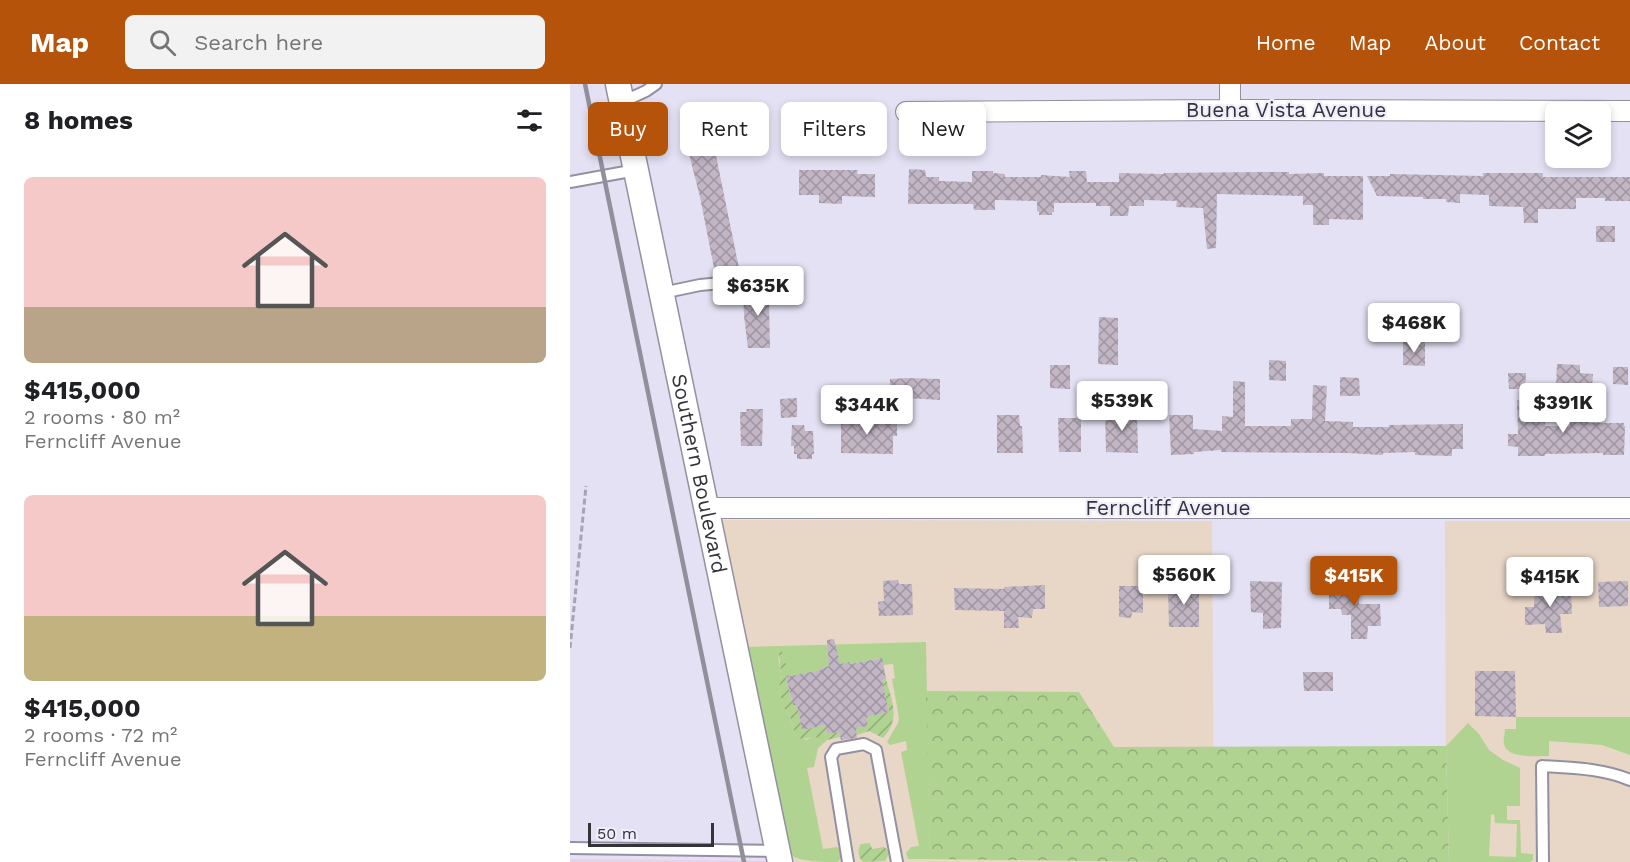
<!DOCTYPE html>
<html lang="en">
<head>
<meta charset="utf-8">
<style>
	body { margin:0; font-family:"Work Sans",sans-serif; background:#f2f2f2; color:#202124; height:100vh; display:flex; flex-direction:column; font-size:22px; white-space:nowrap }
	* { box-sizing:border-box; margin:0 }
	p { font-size:20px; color:#757577 }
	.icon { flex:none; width:33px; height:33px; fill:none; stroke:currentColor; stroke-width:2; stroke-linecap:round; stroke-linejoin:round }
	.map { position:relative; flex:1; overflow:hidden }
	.details { display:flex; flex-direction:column; background:#fff; width:570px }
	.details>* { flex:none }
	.guide { position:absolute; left:18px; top:18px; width:570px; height:54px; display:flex; gap:12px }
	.tools { position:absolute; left:975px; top:18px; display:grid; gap:12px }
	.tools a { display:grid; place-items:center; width:66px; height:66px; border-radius:9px; background:#fff; box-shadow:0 3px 9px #0003; font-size:30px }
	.scale { position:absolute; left:18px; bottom:15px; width:126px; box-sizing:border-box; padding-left:6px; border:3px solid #34333a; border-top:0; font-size:16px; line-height:21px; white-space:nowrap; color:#34333a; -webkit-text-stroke:4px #f0eefd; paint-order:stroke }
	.price { position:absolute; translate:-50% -51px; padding:0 14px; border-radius:6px; background:#fff; color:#222; font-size:20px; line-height:39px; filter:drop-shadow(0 2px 3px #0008) }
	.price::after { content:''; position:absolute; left:50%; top:36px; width:18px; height:14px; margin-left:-9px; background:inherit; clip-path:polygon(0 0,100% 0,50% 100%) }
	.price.active { background:#b45309; color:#fff }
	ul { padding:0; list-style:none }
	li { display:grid; align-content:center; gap:12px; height:318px; padding:0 24px }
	li span { display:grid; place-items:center; height:186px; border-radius:9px; color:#555 }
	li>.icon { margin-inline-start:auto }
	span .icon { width:108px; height:108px; fill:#fffc; stroke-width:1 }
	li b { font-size:26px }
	h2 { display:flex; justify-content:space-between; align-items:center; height:72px; padding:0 24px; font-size:26px }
	.tag { padding:0 21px; border-radius:9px; background:#fff; box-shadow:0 3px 9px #0003; font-size:21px; line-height:54px }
	.tag.active { background:#b45309; color:#fff }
	header { display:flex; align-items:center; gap:36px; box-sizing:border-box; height:84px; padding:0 30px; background:#b45309; color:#fff }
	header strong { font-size:28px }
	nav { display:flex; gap:33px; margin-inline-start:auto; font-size:21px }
	.search { width:420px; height:54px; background:#f2f2f2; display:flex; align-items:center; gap:15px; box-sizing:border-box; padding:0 21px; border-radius:9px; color:#757577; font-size:22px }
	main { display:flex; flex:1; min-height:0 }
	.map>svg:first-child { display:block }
</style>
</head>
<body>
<header>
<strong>Map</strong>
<div class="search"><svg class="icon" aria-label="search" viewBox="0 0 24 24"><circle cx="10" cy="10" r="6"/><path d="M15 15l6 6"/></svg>Search here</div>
<nav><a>Home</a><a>Map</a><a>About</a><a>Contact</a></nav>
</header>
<main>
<section class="details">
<h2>8 homes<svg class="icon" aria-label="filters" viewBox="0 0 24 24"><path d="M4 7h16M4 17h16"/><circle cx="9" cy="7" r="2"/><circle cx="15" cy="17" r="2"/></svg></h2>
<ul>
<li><span style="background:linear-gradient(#f6c9c9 70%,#b9a48a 0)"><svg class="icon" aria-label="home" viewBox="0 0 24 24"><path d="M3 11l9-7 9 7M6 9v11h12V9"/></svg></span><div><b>$415,000</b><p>2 rooms · 80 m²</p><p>Ferncliff Avenue</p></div></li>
<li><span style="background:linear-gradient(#f6c9c9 65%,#c2b280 0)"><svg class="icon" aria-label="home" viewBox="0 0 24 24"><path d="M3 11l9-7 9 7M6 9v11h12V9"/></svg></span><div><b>$415,000</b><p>2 rooms · 72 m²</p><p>Ferncliff Avenue</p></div></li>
</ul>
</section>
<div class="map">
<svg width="1060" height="778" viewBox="0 0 1060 778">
	<defs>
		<pattern id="forest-crowns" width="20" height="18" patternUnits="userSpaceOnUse" patternTransform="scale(1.5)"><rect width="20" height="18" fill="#b1d392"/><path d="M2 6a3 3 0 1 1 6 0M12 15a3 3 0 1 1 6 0" fill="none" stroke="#91ac78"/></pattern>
		<pattern id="garden-furrows" width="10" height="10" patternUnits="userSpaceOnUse" patternTransform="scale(1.5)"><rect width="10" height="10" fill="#b1d392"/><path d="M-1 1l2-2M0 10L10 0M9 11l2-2" fill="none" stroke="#91ac78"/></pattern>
		<pattern id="building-cross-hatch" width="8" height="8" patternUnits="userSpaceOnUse" patternTransform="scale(1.5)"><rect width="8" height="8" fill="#c2b6c5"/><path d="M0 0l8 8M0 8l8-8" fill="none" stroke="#9e95a1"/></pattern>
	</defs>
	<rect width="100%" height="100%" fill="#e3e1f3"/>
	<path fill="#e6d3e3" d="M0 775 210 777V778H0Z"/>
	<path fill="#e8d6c6" d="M151 436 642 437 644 778H210L177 562Z
		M875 437H1060V778H701L879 777 876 662Z"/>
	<path fill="#b1d392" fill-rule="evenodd" d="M356 558 360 775H338L336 769 341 763 349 762 331 668 337 666 336 657 320 661 317 658 328 639 329 634 322 595 325 594 323 580 313 581 311 574 280 580 279 578 270 580 269 578 259 580V582L251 584V586L219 593 208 571 211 590 209 604 212 618 213 623 220 631 225 651 236 656 242 653H246L253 660 248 664 244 683 237 684 253 765 267 763 272 767 271 774 268 778C253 778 229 778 220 770L177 563Z
		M946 633H1060V671L1032 661 979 657V672C967 672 937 675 934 660 933 656 935 649 935 645H946Z
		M898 639 909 650 919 666 933 676 950 684V722H937V736H950L951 769 963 770V776L960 778H879L876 662ZM924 730 925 739 947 740 946 773 919 772 921 731Z"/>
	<path fill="url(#forest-crowns)" d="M356 607 509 608 544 663 876 662 879 778H593L360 775Z"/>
	<path fill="url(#garden-furrows)" d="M211 567 213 569 219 593 216 594 223 621H227L232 646 255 641 257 650 269 648 270 653 257 656 253 660 246 653 232 655 225 651 220 631 213 623 212 618 209 604 211 590 209 568Z
		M316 595C322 617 331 635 313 654L299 647 287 651 286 644 298 642 296 633 319 628 312 596Z
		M300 759 302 765 314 763 319 767V770L315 777 293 778C288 773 287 766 291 760Z"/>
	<path fill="url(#building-cross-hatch)" d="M171 44 199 45 198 61H171Z
		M143 57 169 184 145 189 130 113 117 62Z
		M339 85 355 86 356 93H369V97L402 98V87H423V89L435 90V93H471V91L500 93 499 87H516L517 98H549V89L594 90V89L699 88H719V90L754 89V92H793V136L759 135V141H743V121H733V112L647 110 646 164 637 165 633 124 606 123 607 117 574 116V122H559L558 132H540V122H526V119H484V128H482V131H469V128L467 127V117L425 116V126H404L403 120H338Z
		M229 86H288L287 90H305V113L272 112V120L249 119V111H229Z
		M913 89H973V93H1060V117H1035V114H1006V125H968V139H954L953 123 919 122V111L890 110V119L876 118V115H853V113L807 112 797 92H820V90L913 92Z
		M1026 142H1045V158H1026Z
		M203 205 204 220 199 221 200 264H178L174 232 173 206Z
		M529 233 548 234V281L528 280Z
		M833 258H855V282L833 281Z
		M699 276 716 277V297L699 296Z
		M987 280 1010 281V289L1023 290 1022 303H986Z
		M480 281H500V305L480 304Z
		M1043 283H1058V301L1043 300Z
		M938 289H956L955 305H939Z
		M770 293 789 294 790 312H770Z
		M336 294 370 295V316L320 313V295Z
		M663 297 675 298V342H721V335H742L743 301 757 302 755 337 783 338V343H819V341L893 340V365H882V372L845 371V368L813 369V371L777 369 651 368V366L624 368V370L601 371 599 331H623V345L652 347V332L663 333Z
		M227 314V333L211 334 210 315Z
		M947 316H975V342H1000V333H1013L1019 339H1054V342H1055L1054 371H1033V369L975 370V372H948V363L938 362V350H948Z
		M176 325H193L192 362H171L170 328H177Z
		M535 327 567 328 568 369 536 368Z
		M427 331H449L450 342H452L453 369H427Z
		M271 333H291V336L327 338V352H323V370L271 369Z
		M488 334H511V368H489Z
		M222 341H234L235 347H243L244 370H242V375H227V370H224V362H221Z
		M759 495H789V520H810L811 542H798L797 555H781V531H772L771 525H759Z
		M328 496 329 500H342L343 531 309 532 308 518 314 517 313 497Z
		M680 497 712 498 711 544 693 545V529L681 528Z
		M1058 497V522L1029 523 1028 498Z
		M475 501V525H463L462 534 448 533 449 544H434V527L385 526 384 504 434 505V503Z
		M598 501 629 502V543H599Z
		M982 501 1001 502 1002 530H990L992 549H976L975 540 955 541V523H964L965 505 982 504Z
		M549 502H573V529L562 528 561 534 549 533Z
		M264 555 270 580 279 578 280 580 312 574 316 595 312 596 319 628 296 633 298 642 286 644 287 654 271 656 269 648 257 650 255 641 232 646 227 621H223L216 593 251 586V584L259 582 257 556Z
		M905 587H945L946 633 905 632Z
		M733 588H763V607H734Z"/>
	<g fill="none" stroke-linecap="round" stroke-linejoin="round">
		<g stroke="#9290a1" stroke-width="14">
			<path id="service" d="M52 18 76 7 86 0
				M0 98 66 86
				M92 209 130 201 184 196
				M0 764 207 767
				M278 778 261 673 266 665 294 660 306 666 327 778
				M973 778 972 682C1002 684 1032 684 1060 696"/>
		</g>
		<g stroke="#9290a1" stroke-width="22">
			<path id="minor" d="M660 26V0
				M336 28 660 26 1060 27
				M137 424H1060"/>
		</g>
		<g stroke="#9290a1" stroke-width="27">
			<g id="tertiary">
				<path id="s1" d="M48 0 210 778"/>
			</g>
		</g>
		<path stroke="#a6a4b3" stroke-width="3" stroke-dasharray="6 3" stroke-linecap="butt" d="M0 564 16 402"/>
		<use href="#service" stroke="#fff" stroke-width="10"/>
		<use href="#minor" stroke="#fff" stroke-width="20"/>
		<use href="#tertiary" stroke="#fff" stroke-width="24"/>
		<path stroke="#918f9c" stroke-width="4.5" d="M15 0 174 778"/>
	</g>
	<g text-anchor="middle" stroke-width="4.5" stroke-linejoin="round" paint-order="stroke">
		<g font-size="21" fill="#34333a" stroke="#f0eefd">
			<text x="716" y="33">Buena Vista Avenue</text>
			<text dy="7" stroke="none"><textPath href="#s1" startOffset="398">Southern Boulevard</textPath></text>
			<text x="598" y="431">Ferncliff Avenue</text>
		</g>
	</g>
</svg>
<div class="tools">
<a><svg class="icon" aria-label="layers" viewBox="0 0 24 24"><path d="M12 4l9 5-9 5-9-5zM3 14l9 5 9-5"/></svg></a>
</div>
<div class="scale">50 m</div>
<b class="price" style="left:188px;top:233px">$635K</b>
<b class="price" style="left:844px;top:270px">$468K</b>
<b class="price" style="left:552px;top:348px">$539K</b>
<b class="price" style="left:993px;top:350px">$391K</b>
<b class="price" style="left:297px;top:352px">$344K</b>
<b class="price" style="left:614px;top:522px">$560K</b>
<b class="price active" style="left:784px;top:523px">$415K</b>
<b class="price" style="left:980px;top:524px">$415K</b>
<div class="guide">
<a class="tag active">Buy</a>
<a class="tag">Rent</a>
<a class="tag">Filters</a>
<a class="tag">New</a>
</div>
</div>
</main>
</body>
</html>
